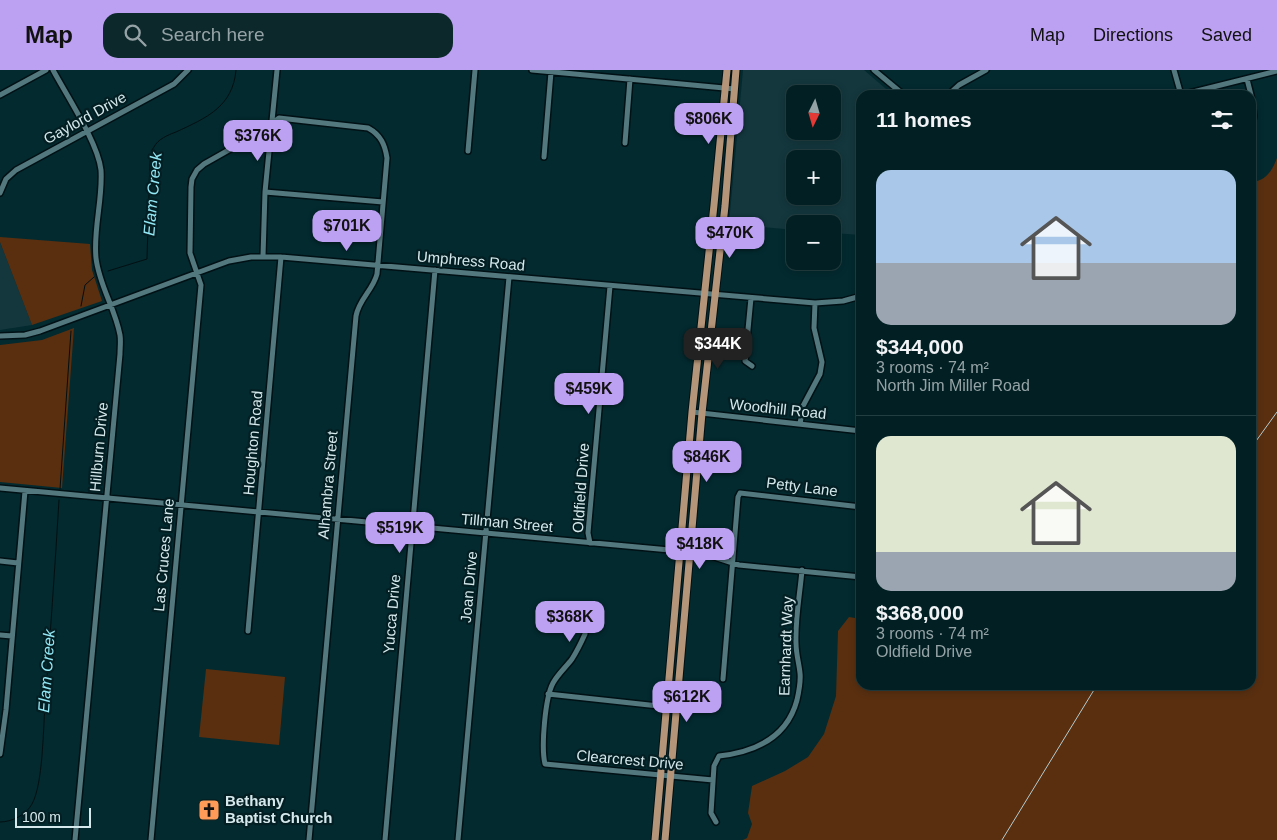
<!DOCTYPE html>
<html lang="en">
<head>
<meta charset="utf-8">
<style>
	body { margin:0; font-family:Helvetica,sans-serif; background:#0c282b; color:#f1f3f6; height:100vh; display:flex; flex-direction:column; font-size:19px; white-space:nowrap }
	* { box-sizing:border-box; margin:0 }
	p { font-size:16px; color:#96a3a6 }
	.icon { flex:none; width:28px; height:28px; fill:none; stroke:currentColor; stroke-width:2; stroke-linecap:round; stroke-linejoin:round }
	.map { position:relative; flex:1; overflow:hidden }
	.drawer { position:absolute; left:856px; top:20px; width:400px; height:600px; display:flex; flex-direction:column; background:#022023; border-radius:15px; box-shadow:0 2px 8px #0003,0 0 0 1px #233e41 }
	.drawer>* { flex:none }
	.needle { width:32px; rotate:185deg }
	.fabs { position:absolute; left:786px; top:15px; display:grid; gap:10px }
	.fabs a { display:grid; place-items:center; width:55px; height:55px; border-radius:10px; background:#022023; box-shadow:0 2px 8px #0003,0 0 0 1px #233e41; font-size:25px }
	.scale { position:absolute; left:15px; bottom:12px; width:76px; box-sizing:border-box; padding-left:5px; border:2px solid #d5e9ec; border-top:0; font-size:14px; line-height:18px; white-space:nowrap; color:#d5e9ec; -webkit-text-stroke:4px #041f23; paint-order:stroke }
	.price { position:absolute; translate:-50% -42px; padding:0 11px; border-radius:10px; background:#bca0f2; color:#111; font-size:16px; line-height:32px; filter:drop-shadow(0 1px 2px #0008) }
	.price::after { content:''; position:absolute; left:50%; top:30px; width:15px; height:11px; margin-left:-8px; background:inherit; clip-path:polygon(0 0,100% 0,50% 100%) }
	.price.on { background:#222; color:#fff }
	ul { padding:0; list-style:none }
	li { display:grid; align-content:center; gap:10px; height:265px; padding:0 20px }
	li+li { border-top:1px solid #233e41 }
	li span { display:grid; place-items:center; height:155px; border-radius:15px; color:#555 }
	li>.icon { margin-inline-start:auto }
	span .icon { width:90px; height:90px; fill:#fffc; stroke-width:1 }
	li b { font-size:21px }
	h2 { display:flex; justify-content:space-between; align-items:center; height:60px; padding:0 20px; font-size:21px }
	header { display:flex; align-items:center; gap:30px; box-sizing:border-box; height:70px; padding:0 25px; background:#bca0f2; color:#111 }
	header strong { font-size:24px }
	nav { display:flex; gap:28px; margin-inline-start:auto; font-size:18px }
	.search { width:350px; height:45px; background:#0c282b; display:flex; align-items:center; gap:12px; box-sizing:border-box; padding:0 18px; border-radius:15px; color:#96a3a6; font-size:19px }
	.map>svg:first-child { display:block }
</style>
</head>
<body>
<header>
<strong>Map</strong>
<div class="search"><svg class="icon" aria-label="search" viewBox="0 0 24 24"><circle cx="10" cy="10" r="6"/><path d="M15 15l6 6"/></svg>Search here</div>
<nav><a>Map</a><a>Directions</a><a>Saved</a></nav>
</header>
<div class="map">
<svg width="1277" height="770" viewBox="0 0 1277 770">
	<rect width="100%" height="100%" fill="#032a2f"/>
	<path fill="#13373d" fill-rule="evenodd" d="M743 0H864L893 25H861V165L833 163 832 154H795V160L729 154ZM795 24H832V61H795ZM795 89H832V126H795Z
		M0 172 32 255 0 260Z"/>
	<path fill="#592f10" d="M1277 88V770H743L747 768 752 754 748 743 752 716 785 701 808 687 824 664 836 626 838 561 849 547 861 549V615H1251V112C1266 111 1272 101 1277 88Z
		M0 167 90 174 92 200 102 231 32 255 0 172Z
		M74 258 62 418 0 412V275L42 270Z
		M206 599 285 607 279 675 199 667Z"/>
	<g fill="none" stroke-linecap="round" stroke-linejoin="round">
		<path stroke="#020f12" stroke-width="1" d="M108 201 147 189 150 92C151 87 151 80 154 77 158 69 168 65 176 62 206 48 233 37 236 0
			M81 236 85 215 94 207
			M60 419 71 261
			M0 752C12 752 26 745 32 734 43 714 43 661 45 636 50 567 55 498 59 430"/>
		<g stroke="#001115" stroke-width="8">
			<path id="minor" d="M53 0C67 26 98 73 101 100 103 129 93 159 96 188 99 215 115 238 120 265 121 271 120 278 120 284L75 770
				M532 0 735 19
				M874 0 904 25
				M1174 0 1181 25
				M1247 9 1251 25
				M0 25 46 0
				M948 25 959 15 986 0
				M1181 25 1277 1
				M1251 25 1254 46 1251 60
				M625 73 630 9
				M468 81 475 0
				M544 87 551 2
				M265 122 383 132
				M0 123 6 109 16 100 174 14 188 0
				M263 186 265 122 277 0
				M751 228 745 291 752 296
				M0 266 25 265 40 261 229 191 251 187H281L815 233 843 231 861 226
				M692 342 861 361
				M800 354 803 336 820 304 822 292 814 258 815 233
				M0 418 702 483 739 495 861 507
				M590 473 588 463 610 216
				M0 491 18 493
				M248 561 281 187
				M585 564C581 573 577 581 572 589 566 597 558 604 553 613 545 628 541 677 545 694L713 710
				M0 565 12 566
				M723 609 738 427 740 423 861 437
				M548 624 677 638
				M0 684 6 640 25 421
				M716 752 711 743 714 696 719 686C755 682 787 668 797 630 799 621 801 612 800 603 799 593 796 584 796 573 795 549 800 524 802 500
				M151 770 201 215 190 183 191 117 192 109 197 100 204 94 257 64 279 48 368 58C381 65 385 75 387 88L377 204C373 220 359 229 356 246L309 770
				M385 770 435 200
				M458 770 509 207"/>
		</g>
		<g stroke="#001115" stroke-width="9">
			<path id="major" d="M655 770 692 342 714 135 727 0
				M665 770 702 343 725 136 736 0"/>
		</g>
		<use href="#minor" stroke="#53787e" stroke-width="5"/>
		<use href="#major" stroke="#b49579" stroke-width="7"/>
		<path stroke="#b5cccf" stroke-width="1" d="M1251 378 1277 342
			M1002 770 1097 615"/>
	</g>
	<defs>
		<g id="church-square" transform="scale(1.125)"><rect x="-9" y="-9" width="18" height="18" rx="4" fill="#fe9b58" stroke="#041f23"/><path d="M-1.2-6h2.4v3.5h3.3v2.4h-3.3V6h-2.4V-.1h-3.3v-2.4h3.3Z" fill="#111"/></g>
	</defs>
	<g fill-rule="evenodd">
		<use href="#church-square" x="209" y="740"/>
	</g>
	<g text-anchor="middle" stroke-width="4.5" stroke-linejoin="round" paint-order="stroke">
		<g font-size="15" fill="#d5e9ec" stroke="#041f23">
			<text transform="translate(85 48) rotate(-29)" y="5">Gaylord Drive</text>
			<text transform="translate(471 191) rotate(5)" y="5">Umphress Road</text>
			<text transform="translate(778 339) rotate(6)" y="5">Woodhill Road</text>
			<text transform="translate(253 373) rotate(-85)" y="5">Houghton Road</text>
			<text transform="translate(99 377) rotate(-85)" y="5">Hillburn Drive</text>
			<text transform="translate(328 415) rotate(-85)" y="5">Alhambra Street</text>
			<text transform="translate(802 417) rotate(7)" y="5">Petty Lane</text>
			<text transform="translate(581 418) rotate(-86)" y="5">Oldfield Drive</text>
			<text transform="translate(507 453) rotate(5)" y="5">Tillman Street</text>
			<text transform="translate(164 485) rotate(-85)" y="5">Las Cruces Lane</text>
			<text transform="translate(469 517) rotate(-85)" y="5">Joan Drive</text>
			<text transform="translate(392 544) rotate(-85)" y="5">Yucca Drive</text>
			<text transform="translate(786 576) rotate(-88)" y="5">Earnhardt Way</text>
			<text transform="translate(630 690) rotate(5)" y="5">Clearcrest Drive</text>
		</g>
		<g font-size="15" font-weight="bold" fill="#d5e9ec" stroke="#041f23" text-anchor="start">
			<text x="225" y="736">Bethany<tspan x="225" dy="17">Baptist Church</tspan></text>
		</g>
		<g font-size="16" font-style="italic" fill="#93e8f6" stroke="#041f23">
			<text transform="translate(152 124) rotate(-85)" y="6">Elam Creek</text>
			<text transform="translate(46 601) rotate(-86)" y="6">Elam Creek</text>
		</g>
	</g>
</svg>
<div class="fabs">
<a><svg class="needle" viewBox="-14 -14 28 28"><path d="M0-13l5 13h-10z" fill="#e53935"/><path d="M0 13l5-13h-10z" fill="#96a3a6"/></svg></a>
<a>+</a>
<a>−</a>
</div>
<div class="scale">100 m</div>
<b class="price" style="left:709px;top:75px">$806K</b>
<b class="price" style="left:258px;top:92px">$376K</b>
<b class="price" style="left:347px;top:182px">$701K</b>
<b class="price" style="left:730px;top:189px">$470K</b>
<b class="price on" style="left:718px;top:300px">$344K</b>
<b class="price" style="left:589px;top:345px">$459K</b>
<b class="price" style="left:707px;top:413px">$846K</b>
<b class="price" style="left:400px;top:484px">$519K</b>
<b class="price" style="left:700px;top:500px">$418K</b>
<b class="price" style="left:570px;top:573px">$368K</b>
<b class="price" style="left:687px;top:653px">$612K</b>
<section class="drawer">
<h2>11 homes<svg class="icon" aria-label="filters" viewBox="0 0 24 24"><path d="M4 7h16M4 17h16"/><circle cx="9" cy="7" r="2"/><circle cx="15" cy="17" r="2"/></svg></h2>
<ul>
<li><span style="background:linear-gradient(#a9c7e8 60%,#9aa5b1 0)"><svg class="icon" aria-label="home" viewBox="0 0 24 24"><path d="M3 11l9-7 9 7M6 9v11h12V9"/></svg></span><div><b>$344,000</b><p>3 rooms · 74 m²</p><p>North Jim Miller Road</p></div></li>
<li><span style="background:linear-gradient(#dfe7d0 75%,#9aa5b1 0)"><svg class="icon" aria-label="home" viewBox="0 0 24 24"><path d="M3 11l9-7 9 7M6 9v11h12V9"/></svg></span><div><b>$368,000</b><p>3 rooms · 74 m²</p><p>Oldfield Drive</p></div></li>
</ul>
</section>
</div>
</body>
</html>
